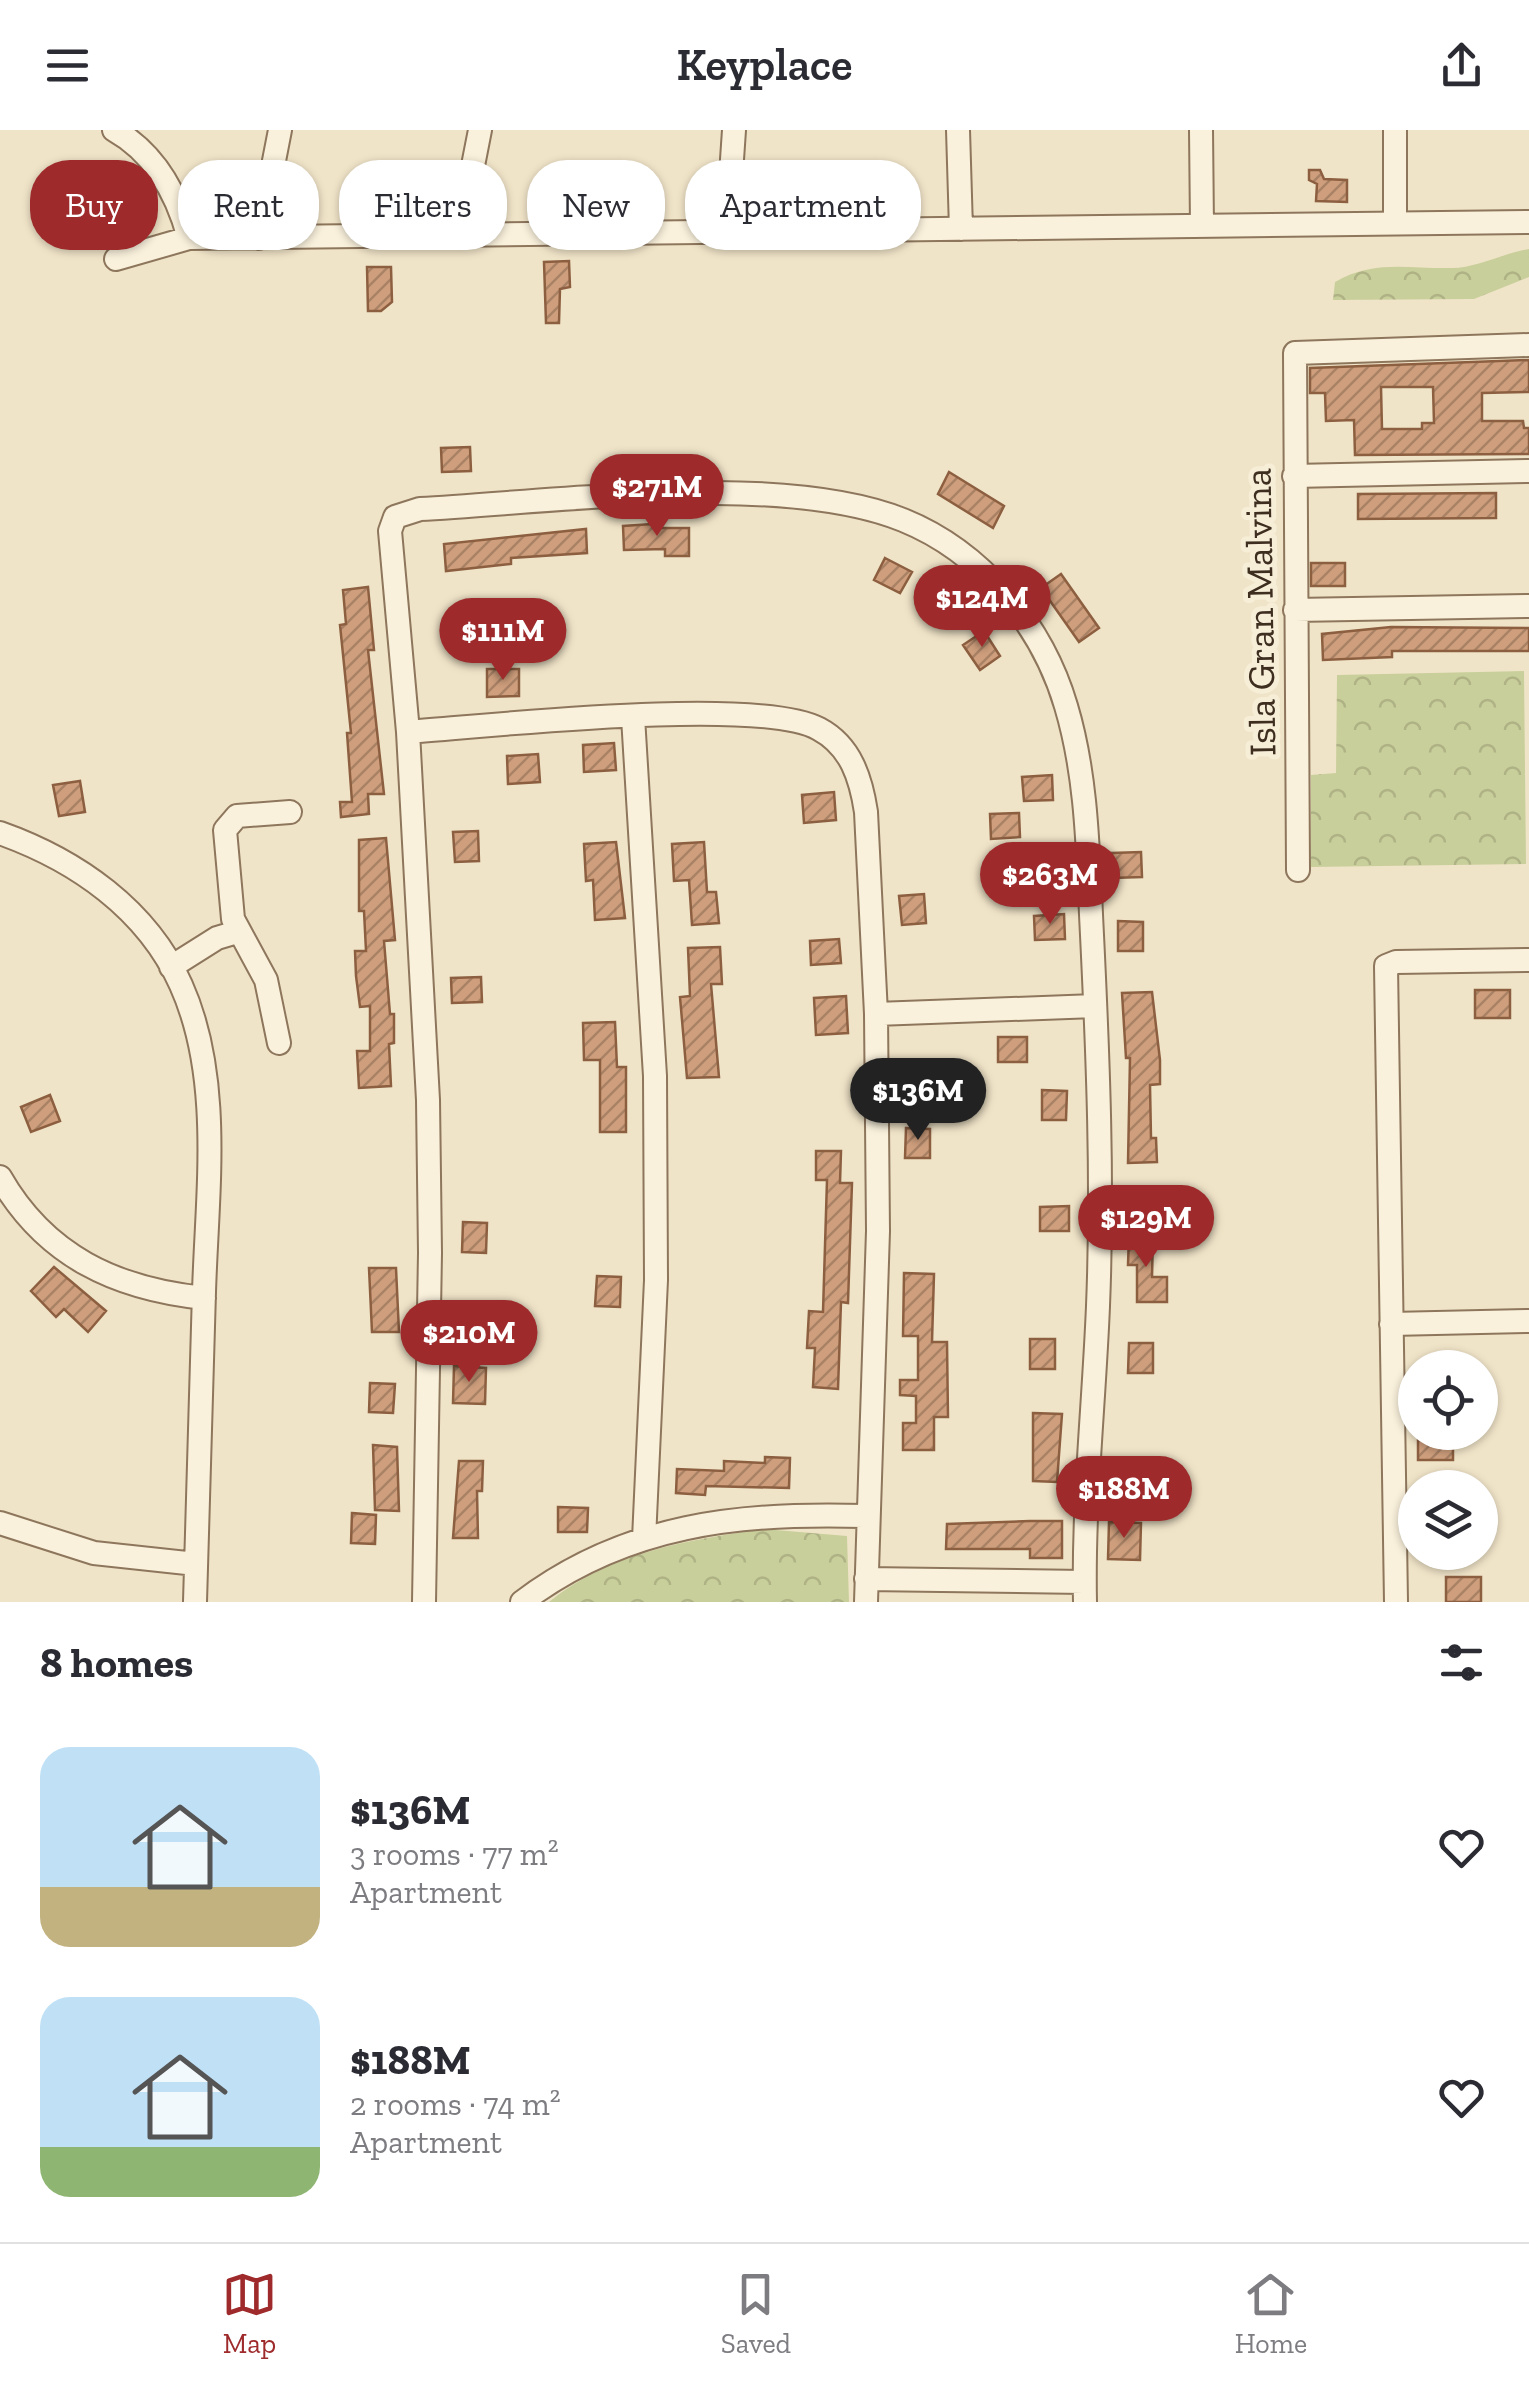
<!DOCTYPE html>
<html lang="en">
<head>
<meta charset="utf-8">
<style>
	body { margin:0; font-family:"Zilla Slab",serif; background:#f7f7f7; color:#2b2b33; height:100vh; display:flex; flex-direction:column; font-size:38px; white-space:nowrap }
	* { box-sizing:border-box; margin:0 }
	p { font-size:32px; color:#7c7c81 }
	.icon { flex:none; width:55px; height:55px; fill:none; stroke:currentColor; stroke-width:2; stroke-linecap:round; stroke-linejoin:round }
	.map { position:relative; height:1472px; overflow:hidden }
	.details { display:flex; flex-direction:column; background:#fff; flex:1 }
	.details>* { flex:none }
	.top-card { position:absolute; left:30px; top:30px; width:1000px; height:90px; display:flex; gap:20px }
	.tools { position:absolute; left:1398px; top:1220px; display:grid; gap:20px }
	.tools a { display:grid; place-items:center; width:100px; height:100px; border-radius:50%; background:#fff; box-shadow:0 2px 8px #0004; font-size:50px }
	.price { position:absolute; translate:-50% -85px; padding:0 22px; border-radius:35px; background:#9e2a2b; color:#fff; font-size:32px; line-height:65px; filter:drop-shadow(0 2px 5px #0008) }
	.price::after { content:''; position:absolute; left:50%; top:60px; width:30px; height:22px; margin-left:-15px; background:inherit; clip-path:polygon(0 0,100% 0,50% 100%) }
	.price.selected { background:#222; color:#fff }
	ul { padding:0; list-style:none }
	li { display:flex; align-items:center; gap:30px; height:250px; padding:0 40px }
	li span { display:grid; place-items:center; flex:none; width:280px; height:200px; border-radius:30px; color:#555 }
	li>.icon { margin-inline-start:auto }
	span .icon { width:120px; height:120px; fill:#fffc; stroke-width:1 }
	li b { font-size:42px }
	h2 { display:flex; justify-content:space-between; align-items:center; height:120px; padding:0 40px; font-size:42px }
	.chip { padding:0 35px; border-radius:40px; background:#fff; box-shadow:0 2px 8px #0004; font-size:35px; line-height:90px }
	.chip.selected { background:#9e2a2b; color:#fff }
	header { display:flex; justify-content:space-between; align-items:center; height:130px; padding:0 40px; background:#fff; font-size:45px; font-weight:600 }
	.tabs { display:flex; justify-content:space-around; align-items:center; height:140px; border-top:2px solid #e1e1e2; background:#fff; font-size:28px; color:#7c7c81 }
	.tabs a { display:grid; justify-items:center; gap:5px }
	.tabs .selected { color:#9e2a2b }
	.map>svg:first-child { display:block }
</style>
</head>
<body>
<header><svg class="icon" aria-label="menu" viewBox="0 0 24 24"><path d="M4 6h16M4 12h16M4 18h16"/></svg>Keyplace<svg class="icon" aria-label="share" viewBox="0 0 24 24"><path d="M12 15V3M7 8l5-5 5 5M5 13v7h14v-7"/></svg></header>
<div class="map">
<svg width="1529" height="1472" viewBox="0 0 1529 1472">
	<defs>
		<pattern id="forest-crowns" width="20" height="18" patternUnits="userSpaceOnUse" patternTransform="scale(2.5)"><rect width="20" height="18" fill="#c9cf9b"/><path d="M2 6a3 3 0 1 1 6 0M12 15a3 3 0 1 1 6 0" fill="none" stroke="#aeb285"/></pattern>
		<pattern id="building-hatch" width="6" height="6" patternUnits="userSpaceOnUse" patternTransform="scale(2.5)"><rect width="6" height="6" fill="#cf9f7d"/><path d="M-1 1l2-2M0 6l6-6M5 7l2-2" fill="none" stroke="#a98266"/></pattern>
	</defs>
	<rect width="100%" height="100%" fill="#f0e4c8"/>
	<path fill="url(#forest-crowns)" d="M1529 119V147L1474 169 1333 170 1335 152C1374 129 1409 139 1452 138 1476 138 1504 123 1529 119Z
		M1524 541 1526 734 1311 737V645L1336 643 1337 545Z
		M764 1399 847 1406 849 1472H549C610 1422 688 1410 764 1399Z"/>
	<path fill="url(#building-hatch)" stroke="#8d5f41" stroke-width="2.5" fill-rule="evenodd" d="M1309 40H1320L1324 49 1347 50V72L1316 71 1317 54 1309 50Z
		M569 131 570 157 560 159 559 193H546L544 132Z
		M367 137H391L392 172 381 181H368Z
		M1529 230V262L1482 263V291H1523L1524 298H1529V324L1355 325 1354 290 1326 291 1325 263H1310V238ZM1381 257H1433L1434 293H1422V299H1382Z
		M470 317 471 341 442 342 441 318Z
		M949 342 1004 376 993 398 938 364Z
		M1496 363V388L1358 389V364Z
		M652 394 653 398H689V426H665V419L624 420 623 396Z
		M586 399 587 423 511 428V434L446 441 444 414Z
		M885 428 912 442 900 463 874 450Z
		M1311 433H1345V456H1311Z
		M1061 444 1099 498 1079 512 1041 458Z
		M368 457 374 520H368L384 664H368L369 684 341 687 340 672H352L347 603H351L340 495 346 494 343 460Z
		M1391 497 1529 498V521H1392V527L1323 530 1322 504Z
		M984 501 1000 526 980 540 963 515Z
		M487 539H519V566L487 567Z
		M614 613 616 640 584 642 583 615Z
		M538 624 540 652 508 654 507 626Z
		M1052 645 1053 670 1024 671 1022 647Z
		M80 651 85 682 59 686 53 655Z
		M834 662 836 690 804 693 802 665Z
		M1019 683 1020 707 991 709 990 684Z
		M478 701 479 731 455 732 453 702Z
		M386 708 395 810 384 811 390 884H394V913L389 914 391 956 359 958 357 921H370V876L360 877 356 846 355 821H366L364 781H359V710Z
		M616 712 625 788 595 790 593 750 586 751 584 714Z
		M704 712 707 762H716L719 793 692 795 689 750 674 751 672 714Z
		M1141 722 1142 747 1112 748V723Z
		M924 764 926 793 902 795 899 766Z
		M1064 784 1065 809 1035 810 1034 786Z
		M1118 791 1143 792V821H1118Z
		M839 809 841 833 811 835 810 811Z
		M720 817 722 854H711L719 947 687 948 680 867 690 866 688 818Z
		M481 847 482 872 452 873 451 848Z
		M1475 860H1510V888H1475Z
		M1152 862 1160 930V954L1150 955 1151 1008H1156L1157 1032 1128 1033 1130 928H1126L1122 863Z
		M846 866 848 903 816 905 814 868Z
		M615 892 617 937H626V1002H600V930H584L583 893Z
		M998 907H1027V932H998Z
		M1042 960 1067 961 1066 990H1042Z
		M50 965 60 991 31 1002 21 977Z
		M906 998 930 999V1028H905Z
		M816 1021H841L840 1053H852L848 1173 841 1172 838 1259 813 1257 815 1218H807L809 1181 823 1182 827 1050H816Z
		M1069 1076V1101H1040V1077Z
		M463 1092 487 1093 486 1123 462 1122Z
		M1129 1105 1153 1106 1152 1147H1167V1172H1137V1135H1128Z
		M54 1137 106 1181 88 1202 64 1179 56 1187 31 1161Z
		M369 1138H396L399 1202H372Z
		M904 1143 934 1144 932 1212H947L948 1287H934V1320H903V1293H916V1266L900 1265V1250H918V1206H903Z
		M597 1146 621 1147 620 1177 595 1176Z
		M1030 1209H1055V1239H1030Z
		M1129 1213H1153V1243H1128Z
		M454 1236 486 1238 485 1274 453 1273Z
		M370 1253 395 1254 393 1283 369 1282Z
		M1033 1283 1062 1284 1057 1352 1033 1351Z
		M1418 1302H1453V1330H1418Z
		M373 1315 397 1317 399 1381 375 1380Z
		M765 1327 790 1328 789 1358 706 1356 705 1365 676 1363 677 1339 724 1341V1331L765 1333Z
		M459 1331H483L482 1361H477L478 1408H453Z
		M558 1377 588 1378 587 1402H558Z
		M352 1383 376 1385 375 1414 351 1413Z
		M1030 1391H1062V1428H1030V1419H946L947 1394Z
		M1109 1392 1141 1393 1140 1430 1108 1429Z
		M1446 1447H1481V1472H1446Z"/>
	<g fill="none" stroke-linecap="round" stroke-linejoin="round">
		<g stroke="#8d765c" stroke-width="26">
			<path id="minor" d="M114 0C155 23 177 64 189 108
				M958 0 961 99
				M1201 0 1202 96
				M1395 0V93
				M727 103 734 0
				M459 107 480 0
				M259 108 280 0
				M116 129 189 108 1529 92
				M1294 346 1529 341
				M1295 480 1529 476
				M633 587 655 946 656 1150 644 1409
				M408 602C488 596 759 566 819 599 851 616 861 649 866 682L876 884 878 1101 866 1472
				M0 703C76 730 147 779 181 855 223 948 207 1062 204 1162 201 1265 198 1369 195 1472
				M1298 740 1295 223 1529 215
				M171 837 217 808 237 802
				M876 884 1095 876
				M279 913 266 850 233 789 225 700 237 686 290 682
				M0 1047C45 1126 116 1159 204 1168
				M1391 1194 1529 1191
				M0 1393 94 1423 196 1434
				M866 1449 1084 1452
				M424 1472 430 1123 428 970 408 602 390 401 395 387 420 379C553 372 781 341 903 390 982 422 1042 495 1066 576 1088 649 1088 729 1092 805 1098 928 1103 1053 1098 1176 1094 1274 1083 1373 1085 1472
				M522 1472C625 1394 741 1382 865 1386
				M1396 1472 1386 836 1396 832 1529 830"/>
		</g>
		<use href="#minor" stroke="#faf1dc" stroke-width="22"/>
	</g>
	<g text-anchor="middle" stroke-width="10" stroke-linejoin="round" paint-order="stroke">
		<g font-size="38" fill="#3d2e20" stroke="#f7eed8">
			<text transform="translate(1260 482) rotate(-91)" y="13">Isla Gran Malvina</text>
		</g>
	</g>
</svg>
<div class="tools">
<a><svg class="icon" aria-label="locate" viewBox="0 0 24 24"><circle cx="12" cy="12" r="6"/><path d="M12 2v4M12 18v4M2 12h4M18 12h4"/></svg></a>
<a><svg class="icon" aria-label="layers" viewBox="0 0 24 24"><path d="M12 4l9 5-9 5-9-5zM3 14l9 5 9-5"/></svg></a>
</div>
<b class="price" style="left:657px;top:409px">$271M</b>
<b class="price" style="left:982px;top:520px">$124M</b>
<b class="price" style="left:503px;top:553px">$111M</b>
<b class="price" style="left:1050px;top:797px">$263M</b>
<b class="price selected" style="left:918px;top:1013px">$136M</b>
<b class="price" style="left:1146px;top:1140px">$129M</b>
<b class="price" style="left:469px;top:1255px">$210M</b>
<b class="price" style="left:1124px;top:1411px">$188M</b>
<div class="top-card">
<a class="chip selected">Buy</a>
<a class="chip">Rent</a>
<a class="chip">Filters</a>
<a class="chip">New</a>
<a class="chip">Apartment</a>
</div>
</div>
<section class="details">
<h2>8 homes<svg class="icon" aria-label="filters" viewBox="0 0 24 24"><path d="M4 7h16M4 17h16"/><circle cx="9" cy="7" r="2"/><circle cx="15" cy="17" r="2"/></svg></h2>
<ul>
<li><span style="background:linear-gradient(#bfe0f5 70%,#c2b280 0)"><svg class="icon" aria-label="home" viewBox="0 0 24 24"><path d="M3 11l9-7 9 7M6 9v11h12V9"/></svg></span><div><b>$136M</b><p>3 rooms · 77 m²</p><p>Apartment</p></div><svg class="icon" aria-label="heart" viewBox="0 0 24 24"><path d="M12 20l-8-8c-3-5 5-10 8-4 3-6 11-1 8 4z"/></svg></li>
<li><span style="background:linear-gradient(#bfe0f5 75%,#8fb573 0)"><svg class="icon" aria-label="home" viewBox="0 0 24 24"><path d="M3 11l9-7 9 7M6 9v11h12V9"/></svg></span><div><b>$188M</b><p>2 rooms · 74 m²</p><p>Apartment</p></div><svg class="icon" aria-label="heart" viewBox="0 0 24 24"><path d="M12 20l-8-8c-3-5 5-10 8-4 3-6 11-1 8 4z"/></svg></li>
</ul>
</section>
<nav class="tabs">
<a class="selected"><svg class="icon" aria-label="map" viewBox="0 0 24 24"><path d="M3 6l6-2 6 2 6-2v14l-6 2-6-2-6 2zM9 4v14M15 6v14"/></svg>Map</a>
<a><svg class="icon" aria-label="saved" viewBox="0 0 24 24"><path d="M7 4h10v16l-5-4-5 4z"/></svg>Saved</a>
<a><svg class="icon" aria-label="home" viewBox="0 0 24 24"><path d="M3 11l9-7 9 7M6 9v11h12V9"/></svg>Home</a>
</nav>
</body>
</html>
